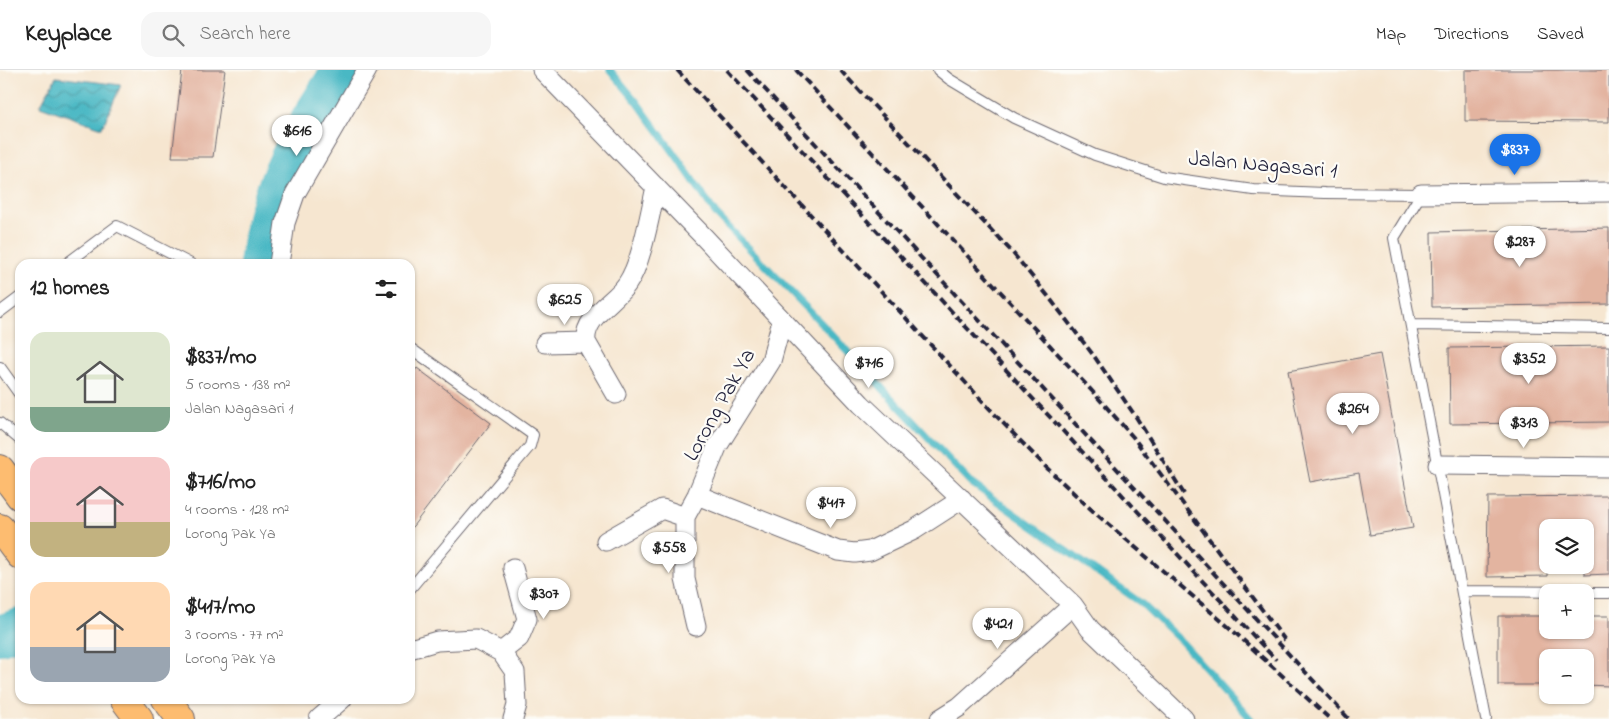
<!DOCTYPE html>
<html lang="en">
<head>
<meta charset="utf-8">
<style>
	body { margin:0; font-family:"Indie Flower",sans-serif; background:#f6f6f6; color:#222; height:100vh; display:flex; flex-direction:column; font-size:19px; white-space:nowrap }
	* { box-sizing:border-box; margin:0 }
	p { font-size:16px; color:#767676 }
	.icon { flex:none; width:28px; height:28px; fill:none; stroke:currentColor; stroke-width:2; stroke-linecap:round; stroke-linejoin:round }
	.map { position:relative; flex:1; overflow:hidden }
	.side { position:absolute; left:15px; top:189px; width:400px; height:445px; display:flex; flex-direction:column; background:#fff; border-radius:15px; box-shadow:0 1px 4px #0004 }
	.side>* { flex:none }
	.fabs { position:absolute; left:1539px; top:449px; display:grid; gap:10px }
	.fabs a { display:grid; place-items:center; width:55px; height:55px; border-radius:10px; background:#fff; box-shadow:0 1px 4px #0004; font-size:25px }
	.price { position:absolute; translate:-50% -42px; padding:0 11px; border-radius:18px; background:#fff; color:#222; font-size:16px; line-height:32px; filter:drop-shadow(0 1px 2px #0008) }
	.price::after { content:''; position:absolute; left:50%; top:30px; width:15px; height:11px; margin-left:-8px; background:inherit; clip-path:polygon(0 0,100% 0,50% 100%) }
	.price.active { background:#1a73e8; color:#fff }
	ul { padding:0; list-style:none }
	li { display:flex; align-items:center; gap:15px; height:125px; padding:0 15px }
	li span { display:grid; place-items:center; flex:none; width:140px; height:100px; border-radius:15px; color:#555 }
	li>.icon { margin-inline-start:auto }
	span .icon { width:60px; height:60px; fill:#fffc; stroke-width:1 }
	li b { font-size:21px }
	h2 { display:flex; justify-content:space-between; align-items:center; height:60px; padding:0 15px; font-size:21px }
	header { display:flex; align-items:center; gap:30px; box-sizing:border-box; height:70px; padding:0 25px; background:#fff; border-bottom:1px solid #e0e0e0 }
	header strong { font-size:24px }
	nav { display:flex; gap:28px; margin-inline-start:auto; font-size:18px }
	.search { width:350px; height:45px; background:#f6f6f6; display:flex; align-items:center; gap:12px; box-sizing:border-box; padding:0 18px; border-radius:15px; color:#767676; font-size:19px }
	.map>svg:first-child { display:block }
</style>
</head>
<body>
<header>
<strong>Keyplace</strong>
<div class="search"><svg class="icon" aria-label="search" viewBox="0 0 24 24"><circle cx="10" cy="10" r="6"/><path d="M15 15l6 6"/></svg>Search here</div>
<nav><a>Map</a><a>Directions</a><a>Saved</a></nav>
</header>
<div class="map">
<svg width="1609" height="649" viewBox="0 0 1609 649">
	<defs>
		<pattern id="water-waves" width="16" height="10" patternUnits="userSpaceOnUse" patternTransform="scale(1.25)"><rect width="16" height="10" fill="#4ab8c4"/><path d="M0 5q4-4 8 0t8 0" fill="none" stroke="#3d95a0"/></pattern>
	</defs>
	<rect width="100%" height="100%" fill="#fdfcf7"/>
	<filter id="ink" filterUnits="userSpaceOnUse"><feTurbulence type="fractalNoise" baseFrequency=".02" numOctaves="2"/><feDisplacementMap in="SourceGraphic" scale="10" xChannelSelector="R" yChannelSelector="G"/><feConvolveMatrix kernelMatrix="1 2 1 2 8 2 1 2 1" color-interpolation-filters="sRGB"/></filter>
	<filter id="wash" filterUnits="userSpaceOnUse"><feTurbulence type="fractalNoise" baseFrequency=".0096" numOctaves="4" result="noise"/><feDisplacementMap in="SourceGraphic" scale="20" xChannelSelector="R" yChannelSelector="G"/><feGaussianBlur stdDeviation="1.12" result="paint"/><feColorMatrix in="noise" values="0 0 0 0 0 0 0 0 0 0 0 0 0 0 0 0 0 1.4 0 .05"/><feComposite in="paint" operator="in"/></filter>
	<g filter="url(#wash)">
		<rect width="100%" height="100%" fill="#f6e6d0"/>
		<path fill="url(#water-waves)" stroke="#366d80" d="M56 7 121 15 102 58 40 36Z"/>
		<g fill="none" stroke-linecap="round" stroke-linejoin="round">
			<path stroke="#4ab8c4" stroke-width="7" d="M610 0 637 32 679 90 716 144 822 254 971 413 1141 533 1181 571 1251 649"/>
			<path stroke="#4ab8c4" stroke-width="40" d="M259 194C262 176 264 158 269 141 285 89 312 45 342 0
				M0 565 20 558"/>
		</g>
		<g id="blocks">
			<path fill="#e3b4a0" d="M182 0H225L213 87H172Z
				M1465 0H1609V52L1465 51Z
				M1609 158V234L1432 237 1431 162Z
				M1609 276V352L1450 354 1449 278Z
				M1380 284 1413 458 1370 465 1359 403 1310 412 1288 301Z
				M417 298 491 353 410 460V307Z
				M1609 426V504L1585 505V458H1548V506L1487 507 1488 427Z
				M1498 546H1548V560H1585V546H1609V616L1585 615V588H1548V615H1498Z"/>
		</g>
	</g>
	<g filter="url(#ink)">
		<use href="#blocks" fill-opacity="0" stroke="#6c676f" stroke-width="1"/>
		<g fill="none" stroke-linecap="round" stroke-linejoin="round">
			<g stroke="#6c676f" stroke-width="12">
				<path id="lane" d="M938 0 949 9 1014 48 1095 85 1164 107 1253 120 1325 123 1421 124
					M1421 124 1394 168 1486 649
					M66 194 117 156 191 194
					M0 242 20 227
					M1411 255 1609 258
					M410 278 533 365 530 376 410 519
					M0 297 20 325
					M0 353 20 370
					M1462 521 1577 522
					M1585 523H1609"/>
			</g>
			<g stroke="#6c676f" stroke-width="21">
				<path id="street" d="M542 0 703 166 861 334 1073 535 1090 559 1184 649
					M1421 124 1609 122
					M279 194 285 153 295 124 367 0
					M545 273 586 272
					M616 324 586 272C583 247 615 232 627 214 642 193 650 143 656 117
					M1438 395 1609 397
					M697 425 838 481 855 483 870 481 914 460 962 429
					M606 471 662 439 685 447
					M696 556 685 509V447L697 425 717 377 771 291 782 251
					M410 579 437 571 476 569 501 582 515 602 517 635 513 649
					M501 582 519 568 527 549 513 498
					M319 649 342 629
					M940 649 959 637 1073 535"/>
			</g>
			<g stroke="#6c676f" stroke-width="30">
				<path id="highway" d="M0 399 20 426
					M0 458 20 485
					M124 629 139 649
					M166 629 181 649"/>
			</g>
			<use href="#lane" stroke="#fff" stroke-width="10"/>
			<use href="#street" stroke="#fff" stroke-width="19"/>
			<use href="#highway" stroke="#fdbc70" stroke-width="28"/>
			<path stroke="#22223b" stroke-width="4" stroke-dasharray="8 4" stroke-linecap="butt" d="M677 0 1001 351 1048 399 1094 442 1231 559 1330 649
				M727 0 1276 590
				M747 0 1349 649
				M796 0 1092 321 1133 367 1287 573
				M840 0 1012 182 1048 226 1094 286 1136 347 1184 424"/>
		</g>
	</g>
	<g text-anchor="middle" stroke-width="4.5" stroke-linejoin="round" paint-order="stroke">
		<g font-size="22" fill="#22223b" stroke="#fdfcf7">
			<text transform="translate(1263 93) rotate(5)" y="8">Jalan Nagasari 1</text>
			<text transform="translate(718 334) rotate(-61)" y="8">Lorong Pak Ya</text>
		</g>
	</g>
</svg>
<div class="fabs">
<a><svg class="icon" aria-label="layers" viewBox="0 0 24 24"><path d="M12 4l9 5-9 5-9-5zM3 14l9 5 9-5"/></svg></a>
<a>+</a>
<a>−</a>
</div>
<b class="price" style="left:297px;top:87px">$616</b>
<b class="price active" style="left:1515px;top:106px">$837</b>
<b class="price" style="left:1520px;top:198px">$287</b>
<b class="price" style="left:565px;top:256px">$625</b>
<b class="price" style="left:1529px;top:315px">$352</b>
<b class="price" style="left:869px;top:319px">$716</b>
<b class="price" style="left:1353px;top:365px">$264</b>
<b class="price" style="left:1524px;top:379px">$313</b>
<b class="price" style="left:831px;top:459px">$417</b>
<b class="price" style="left:669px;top:504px">$558</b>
<b class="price" style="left:544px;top:550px">$307</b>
<b class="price" style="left:998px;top:580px">$421</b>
<section class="side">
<h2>12 homes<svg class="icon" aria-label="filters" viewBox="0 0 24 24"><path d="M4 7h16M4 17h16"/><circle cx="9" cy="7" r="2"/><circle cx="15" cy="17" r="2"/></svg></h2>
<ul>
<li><span style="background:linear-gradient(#dfe7d0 75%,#7fa58c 0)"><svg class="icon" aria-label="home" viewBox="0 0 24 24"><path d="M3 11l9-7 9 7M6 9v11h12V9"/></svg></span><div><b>$837/mo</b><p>5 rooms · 138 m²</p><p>Jalan Nagasari 1</p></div></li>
<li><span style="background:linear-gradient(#f6c9c9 65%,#c2b280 0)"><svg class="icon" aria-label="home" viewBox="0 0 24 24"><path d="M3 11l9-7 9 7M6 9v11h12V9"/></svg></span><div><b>$716/mo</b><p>4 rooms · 128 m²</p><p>Lorong Pak Ya</p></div></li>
<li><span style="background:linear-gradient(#ffd9b3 65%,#9aa5b1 0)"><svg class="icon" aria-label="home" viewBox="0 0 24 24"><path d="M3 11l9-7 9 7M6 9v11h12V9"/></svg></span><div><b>$417/mo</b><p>3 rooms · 77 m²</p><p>Lorong Pak Ya</p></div></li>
</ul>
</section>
</div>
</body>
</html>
